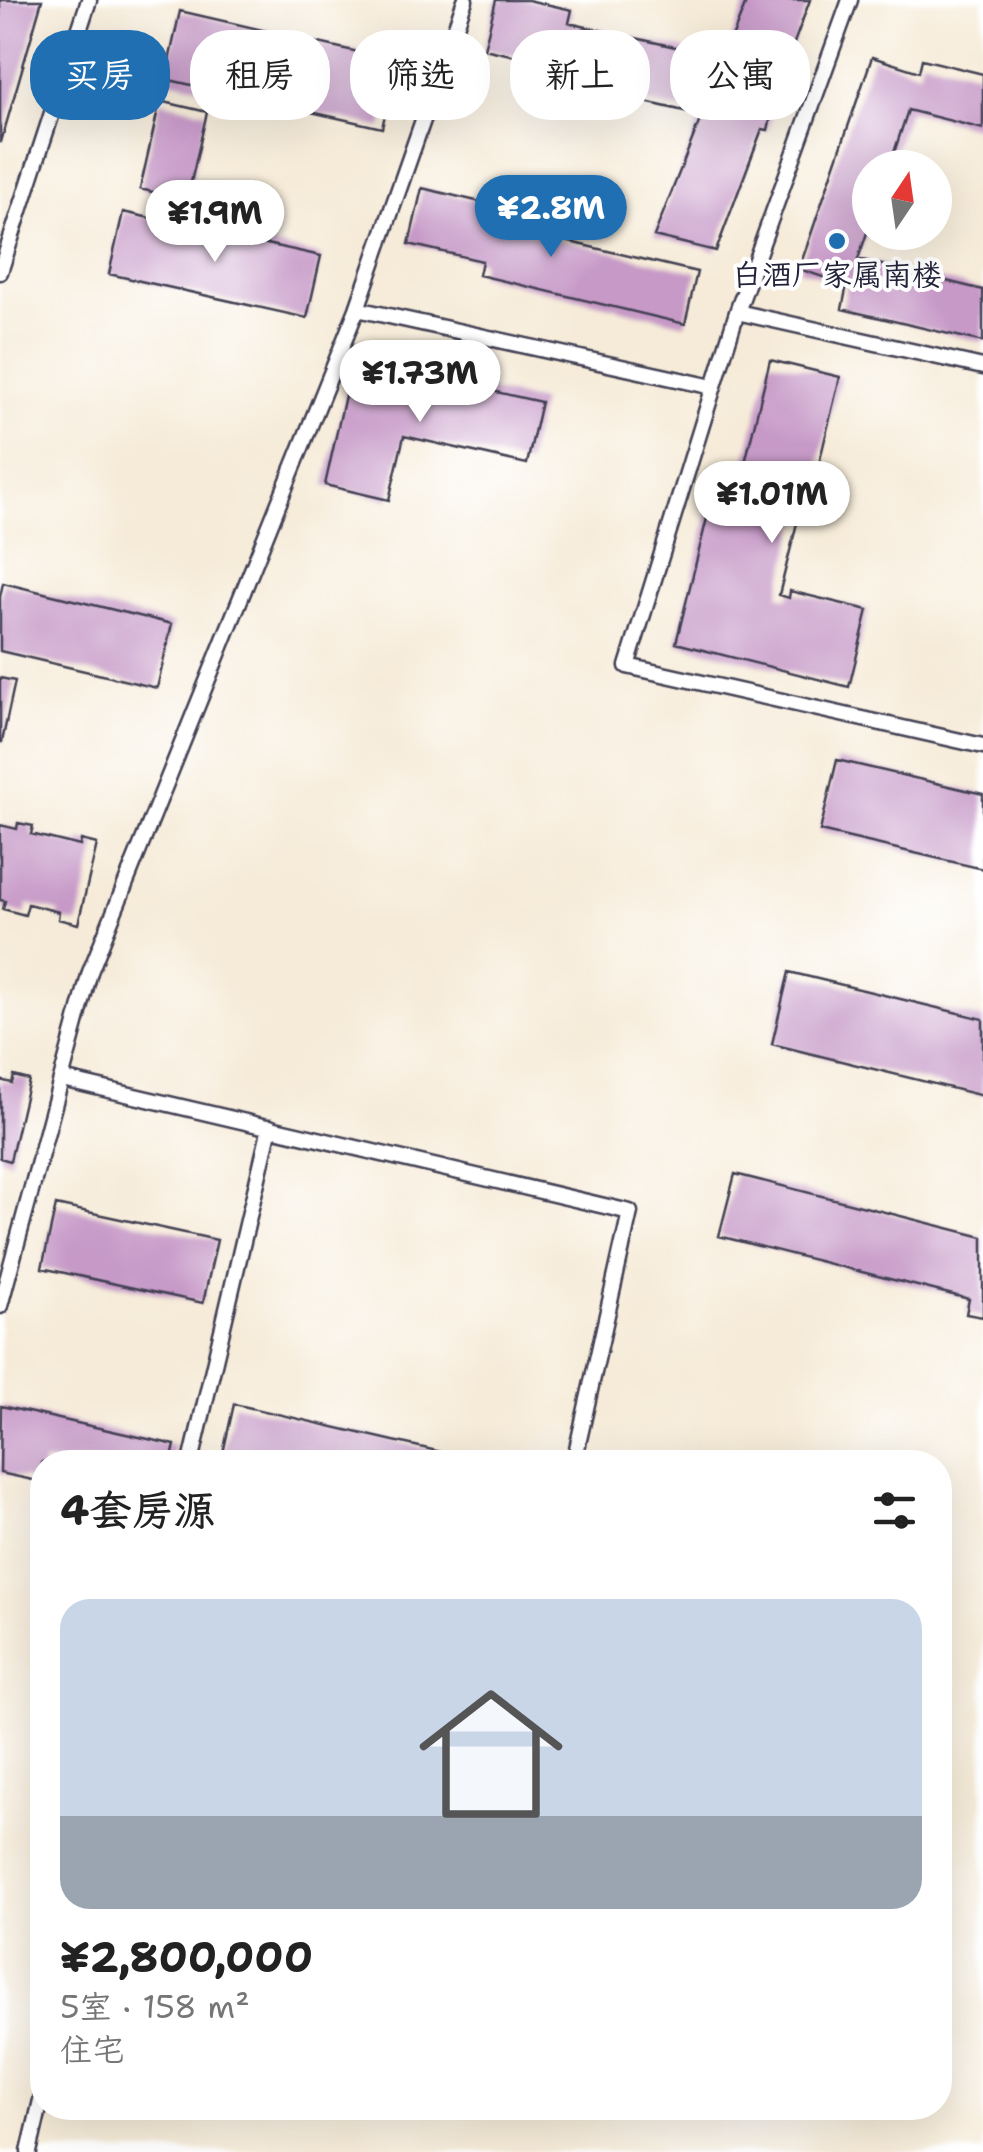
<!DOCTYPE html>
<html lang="zh">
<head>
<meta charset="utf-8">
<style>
	body { margin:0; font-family:"Shantell Sans","LXGW WenKai TC",sans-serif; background:#f6f6f6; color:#222; height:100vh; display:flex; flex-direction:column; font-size:38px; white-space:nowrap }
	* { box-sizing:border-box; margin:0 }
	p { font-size:32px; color:#767676 }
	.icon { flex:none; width:55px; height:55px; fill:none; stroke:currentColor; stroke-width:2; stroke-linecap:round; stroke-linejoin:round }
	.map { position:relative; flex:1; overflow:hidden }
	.sheet { position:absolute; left:30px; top:1450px; width:922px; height:670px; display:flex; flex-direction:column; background:#fff; border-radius:40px; box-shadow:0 10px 40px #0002 }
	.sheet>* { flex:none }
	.top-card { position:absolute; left:30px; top:30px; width:925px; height:90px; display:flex; gap:20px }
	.needle { width:65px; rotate:13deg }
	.controls { position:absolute; left:852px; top:150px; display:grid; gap:20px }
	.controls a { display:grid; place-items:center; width:100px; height:100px; border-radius:50%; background:#fff; box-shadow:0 10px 40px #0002; font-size:50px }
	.price { position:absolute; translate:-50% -85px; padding:0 22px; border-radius:35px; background:#fff; color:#222; font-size:32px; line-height:65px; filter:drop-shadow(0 2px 5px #0008) }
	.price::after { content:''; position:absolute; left:50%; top:60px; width:30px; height:22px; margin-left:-15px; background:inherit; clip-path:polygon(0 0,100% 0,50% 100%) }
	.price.on { background:#1f6fb2; color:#fff }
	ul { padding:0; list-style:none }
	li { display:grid; align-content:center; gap:20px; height:530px; padding:0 30px }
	li span { display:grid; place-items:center; height:310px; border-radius:30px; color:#555 }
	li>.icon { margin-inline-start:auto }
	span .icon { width:180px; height:180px; fill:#fffc; stroke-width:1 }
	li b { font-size:42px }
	h2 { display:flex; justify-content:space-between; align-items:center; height:120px; padding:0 30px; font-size:42px }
	.pill { padding:0 35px; border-radius:40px; background:#fff; box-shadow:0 10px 40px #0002; font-size:35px; line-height:90px }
	.pill.on { background:#1f6fb2; color:#fff }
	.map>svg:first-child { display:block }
</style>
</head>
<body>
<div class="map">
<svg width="983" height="2152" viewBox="0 0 983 2152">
	<rect width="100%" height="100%" fill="#fff"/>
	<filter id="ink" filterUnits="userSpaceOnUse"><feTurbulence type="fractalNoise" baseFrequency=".01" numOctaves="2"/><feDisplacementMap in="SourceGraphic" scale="20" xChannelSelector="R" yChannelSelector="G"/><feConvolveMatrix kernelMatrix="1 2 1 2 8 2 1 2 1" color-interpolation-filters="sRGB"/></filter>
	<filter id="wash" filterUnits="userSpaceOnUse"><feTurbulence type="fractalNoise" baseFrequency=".0048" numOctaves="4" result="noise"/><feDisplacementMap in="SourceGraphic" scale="40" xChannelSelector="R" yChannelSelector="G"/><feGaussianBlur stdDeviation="2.25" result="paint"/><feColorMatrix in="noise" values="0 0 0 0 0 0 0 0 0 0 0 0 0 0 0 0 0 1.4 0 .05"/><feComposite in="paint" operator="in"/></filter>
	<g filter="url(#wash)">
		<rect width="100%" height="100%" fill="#f6ebd8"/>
		<g id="blocks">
			<path fill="#c699c7" d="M0 0H42L1 142H0Z
				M496 0H528L572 10 569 23 724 58 747 0H810L778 86 768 130 762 129 716 251 654 236 702 115 552 81 556 65 484 49Z
				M180 11 397 61 382 128 165 79Z
				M872 57 919 72 922 59 983 74V129L908 110 889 168H870V224L858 259 983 290V342L842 309 847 285 799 269Z
				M160 101 207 112 187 200 140 189Z
				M422 188 493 205 489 223 697 272 685 324 479 275 482 261 409 244Z
				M123 212 321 256 307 318 109 274Z
				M353 360 541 402 527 464 404 436 389 500 325 485Z
				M770 360 840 377 806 517 799 515 779 595 789 598 790 591 868 610 849 687 676 643 713 494 736 500Z
				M3 583 172 624 157 688 0 651V597Z
				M0 678 15 681 2 742H0Z
				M837 760 983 794V869L820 831Z
				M18 823 33 826 31 834 80 846 81 840 97 844 78 924 58 919 59 912 28 904 25 915 3 909 5 901 0 900V825L17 829Z
				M789 972 983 1019V1096L772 1044Z
				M14 1076 29 1080 10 1161 0 1158V1080L12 1083Z
				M735 1174 983 1237V1317L966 1314 969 1299 719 1236Z
				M56 1205 217 1240 203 1303 42 1268Z
				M234 1404 480 1461V1462H221Z
				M1 1406 175 1445 171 1462H42V1482L0 1473Z"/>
		</g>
	</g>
	<g filter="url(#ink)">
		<use href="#blocks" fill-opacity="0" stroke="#424053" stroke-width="2.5"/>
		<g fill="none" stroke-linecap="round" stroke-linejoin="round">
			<g stroke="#424053" stroke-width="19">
				<path id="service" d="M850 0 737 312 983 367
					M0 272 89 0
					M357 309 713 387
					M737 312 627 666 983 746
					M62 1079 630 1212 574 1462
					M0 1306 90 972 357 309 465 0
					M191 1462 270 1127
					M29 2152 42 2096"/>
			</g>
			<use href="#service" stroke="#fff" stroke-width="14"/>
		</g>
	</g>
	<circle fill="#1f6fb2" stroke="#fff" stroke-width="4" cx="837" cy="241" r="10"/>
	<g text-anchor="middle" stroke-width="8" stroke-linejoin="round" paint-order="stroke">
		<g font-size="30" fill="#22223b" stroke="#fff">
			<text x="837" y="285">白酒厂家属南楼</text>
		</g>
	</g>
</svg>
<div class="controls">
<a><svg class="needle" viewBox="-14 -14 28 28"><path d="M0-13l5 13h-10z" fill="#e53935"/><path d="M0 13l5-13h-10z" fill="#767676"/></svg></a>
</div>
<b class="price on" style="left:551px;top:260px">¥2.8M</b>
<b class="price" style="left:215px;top:265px">¥1.9M</b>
<b class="price" style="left:420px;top:425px">¥1.73M</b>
<b class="price" style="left:772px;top:546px">¥1.01M</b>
<div class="top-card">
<a class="pill on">买房</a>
<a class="pill">租房</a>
<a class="pill">筛选</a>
<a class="pill">新上</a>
<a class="pill">公寓</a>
</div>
<section class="sheet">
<h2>4套房源<svg class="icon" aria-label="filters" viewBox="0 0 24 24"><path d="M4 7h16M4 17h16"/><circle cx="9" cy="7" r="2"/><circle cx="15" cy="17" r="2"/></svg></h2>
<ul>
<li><span style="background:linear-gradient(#c9d6e8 70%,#9aa5b1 0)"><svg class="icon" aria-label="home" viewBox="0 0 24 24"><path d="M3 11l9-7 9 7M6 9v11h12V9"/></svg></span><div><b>¥2,800,000</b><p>5室 · 158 m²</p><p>住宅</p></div></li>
</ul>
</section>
</div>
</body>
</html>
